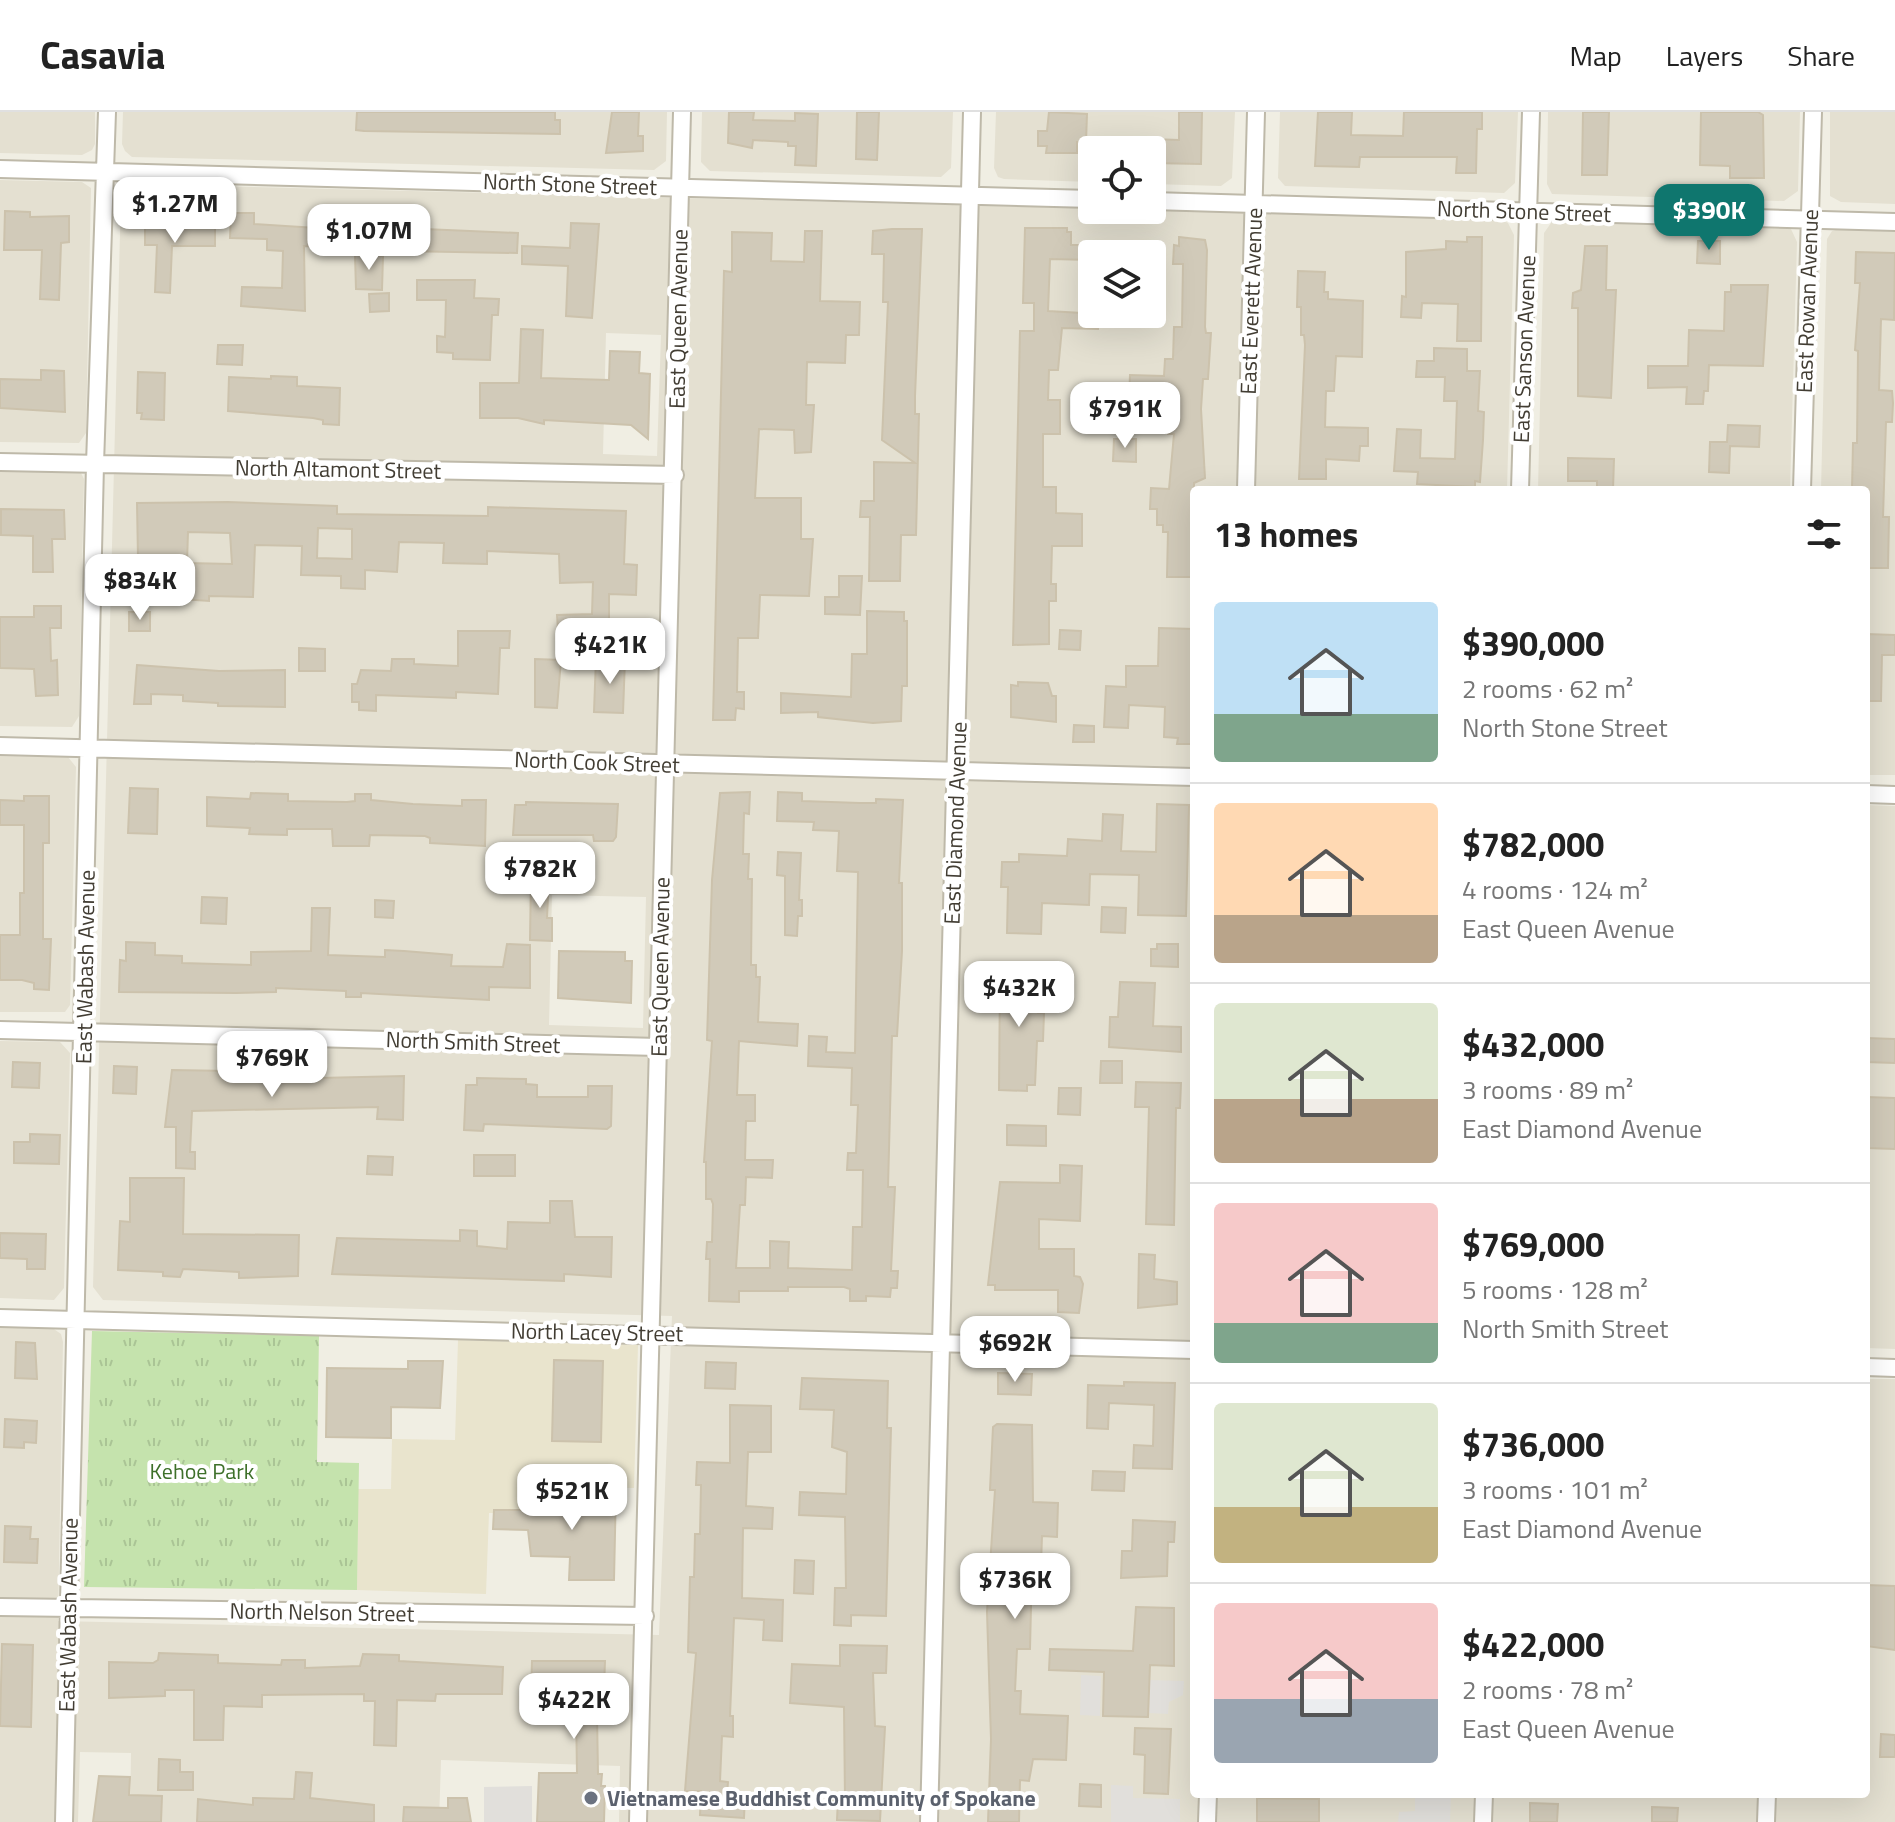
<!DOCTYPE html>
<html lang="en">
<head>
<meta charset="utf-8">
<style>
	body { margin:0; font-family:"Titillium Web",sans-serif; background:#f6f6f6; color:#222; height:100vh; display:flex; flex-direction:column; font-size:30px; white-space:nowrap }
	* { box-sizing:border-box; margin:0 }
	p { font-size:26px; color:#767676 }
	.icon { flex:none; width:44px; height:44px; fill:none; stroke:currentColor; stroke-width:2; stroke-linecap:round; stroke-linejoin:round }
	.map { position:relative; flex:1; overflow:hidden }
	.drawer { position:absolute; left:1190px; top:374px; width:680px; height:1312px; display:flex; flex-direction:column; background:#fff; border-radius:8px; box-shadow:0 8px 32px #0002 }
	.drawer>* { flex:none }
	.controls { position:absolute; left:1078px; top:24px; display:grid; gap:16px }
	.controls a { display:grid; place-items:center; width:88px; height:88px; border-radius:8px; background:#fff; box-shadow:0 8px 32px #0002; font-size:40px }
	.price { position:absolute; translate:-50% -68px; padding:0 18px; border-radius:16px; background:#fff; color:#222; font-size:26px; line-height:52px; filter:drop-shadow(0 2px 4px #0008) }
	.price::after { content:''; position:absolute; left:50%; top:48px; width:24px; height:18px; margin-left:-12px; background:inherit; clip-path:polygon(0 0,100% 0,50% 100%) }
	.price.selected { background:#0f766e; color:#fff }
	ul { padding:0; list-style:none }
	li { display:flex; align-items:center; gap:24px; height:200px; padding:0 24px }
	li+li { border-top:2px solid #e0e0e0 }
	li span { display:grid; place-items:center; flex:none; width:224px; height:160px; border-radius:8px; color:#555 }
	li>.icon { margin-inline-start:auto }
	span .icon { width:96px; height:96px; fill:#fffc; stroke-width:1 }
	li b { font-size:34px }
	h2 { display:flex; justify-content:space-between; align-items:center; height:96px; padding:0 24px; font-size:34px }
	header { display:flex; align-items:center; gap:48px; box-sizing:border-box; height:112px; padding:0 40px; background:#fff; border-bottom:2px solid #e0e0e0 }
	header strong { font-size:38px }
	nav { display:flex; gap:44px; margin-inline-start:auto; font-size:28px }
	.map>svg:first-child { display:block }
</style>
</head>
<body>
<header>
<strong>Casavia</strong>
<nav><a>Map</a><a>Layers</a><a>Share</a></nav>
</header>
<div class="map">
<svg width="1895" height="1710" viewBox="0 0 1895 1710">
	<defs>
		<pattern id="park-tufts" width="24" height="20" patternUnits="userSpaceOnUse" patternTransform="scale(2)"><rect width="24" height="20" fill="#c5e3ad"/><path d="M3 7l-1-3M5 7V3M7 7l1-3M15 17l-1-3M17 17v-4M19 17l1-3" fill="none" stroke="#aac495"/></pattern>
	</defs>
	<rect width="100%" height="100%" fill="#f0eee3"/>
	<path fill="#e4e0d1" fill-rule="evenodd" d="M0 0H95V32L92 38 82 43 0 41Z
		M123 0H667L666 49 654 58 132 45 125 39 122 32Z
		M702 0H953L951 56 941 65 710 59 701 50Z
		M996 0H1235L1232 66 1221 74 1152 72V38H1092V70L1004 67 998 65 994 56Z
		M1280 0H1518L1515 71 1504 81 1285 74 1278 66Z
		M1548 0H1800L1798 79 1784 89 1552 82 1547 72Z
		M1830 0H1895V92L1841 90 1830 84Z
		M0 68 82 70 91 76 86 321 79 331 0 330Z
		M135 72 1500 107 1508 111 1514 123 1507 378H1194V1682H1866V1267H1895V1710H619L620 1654 441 1648 439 1710H130L131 1641 80 1640 78 1710H0V1214L51 1215 61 1222 63 1230 58 1509 659 1523 672 1204 103 1188 93 1175 121 82 128 73ZM1092 142H1152V202H1092ZM606 221 661 223 657 344 603 342ZM552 783 646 785 643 916 549 913Z
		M1557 110 1791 117 1797 130 1790 378H1538L1544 121 1551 111Z
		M1839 117 1895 120V663H1866V378H1821L1827 127 1832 119Z
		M0 355 80 359 84 367 79 604 72 615 0 614Z
		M0 644 68 645 76 655 70 893 65 900H0Z
		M1866 693 1895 694V1237L1866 1236Z
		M0 929 60 930 70 941 64 1176 54 1188 0 1186Z"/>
	<path fill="#e9e4cd" d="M458 1228 638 1233 634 1376 561 1375 560 1402 489 1401 486 1482 357 1478 358 1377H391L392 1327 455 1328Z"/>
	<path fill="url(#park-tufts)" d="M92 1219 319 1224 317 1350 359 1351 357 1478 84 1475Z"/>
	<path fill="#e1dfdb" d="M1081 1563 1101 1564 1100 1604 1080 1603Z
		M1150 1568 1184 1569 1183 1583 1169 1590 1168 1602 1149 1601Z
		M1111 1673 1133 1674V1686L1180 1687V1710H1111Z
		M532 1674V1710H484V1675Z
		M1415 1683H1451L1450 1710H1398L1399 1700 1415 1699Z"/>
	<path fill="#d1cab9" stroke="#ccc2ac" stroke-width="2" fill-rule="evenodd" d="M357 0H555V8H560V22L364 19 356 18Z
		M612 0H639L638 24H643V39L606 41Z
		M729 0H754L753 8 795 9V1L818 2 816 54 795 53 796 34H788V30L753 28 752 36 728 31Z
		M857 0H879L877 48 856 47Z
		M1049 0 1087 2 1086 30H1077V41H1046L1047 34H1038V19H1047Z
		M1179 0H1202L1201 52 1152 51V27L1179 28Z
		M1318 0H1352L1351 23 1403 24 1404 0H1482V17H1477L1476 61H1456L1457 45H1360L1359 55 1315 54Z
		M1583 0H1609L1607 63H1582Z
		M1701 0H1758L1763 3 1764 66H1730V54L1700 53Z
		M5 99 30 100V105L69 104V130L61 131 59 188 40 187 42 138H4Z
		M231 101H254V112L317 116 318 101 337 103 335 136 304 134 305 199 241 194 242 175 282 176 283 139 267 138V127L230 126Z
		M145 110 215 111V134H172L170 181 155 180 157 133H145Z
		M571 111 599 112 592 206 566 204 568 154 522 152V134L570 136Z
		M401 116 518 121 517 141 401 139Z
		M1025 116H1067V120H1071V133H1092V148L1050 147 1048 199 1099 202 1098 217 1062 216 1058 258H1049L1048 288H1060V322H1043V375H1056V401L1082 402V434H1052L1051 472H1056V489H1049V532L1013 533 1020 219H1034V191H1023Z
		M892 117H922L915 284V302H919L916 423H901L900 469H869L870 405H860L861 389H874V350L915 351 882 328 888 190H883L884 142H872L873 119Z
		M805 119H822L820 189 860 190 859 223H846L845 251 807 250 806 293H814L811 340 795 341 794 318 759 317 755 386H801V427H813L809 484 760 483 758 526H738L737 580H744V597L736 596 735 608H713L724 159 732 160V120L772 121 771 149 804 150Z
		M1179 125 1205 128 1207 138 1205 215 1206 221H1211L1208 267H1203L1201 297 1205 366 1194 371V465H1167L1168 420H1163V413H1157V397H1150L1151 376 1169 377 1174 322H1168L1169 313 1128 311 1130 263 1164 264 1165 247H1173L1174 215H1182L1183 152H1173L1174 133 1179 134Z
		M1467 125H1482L1481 229H1457L1458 192 1422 191 1421 206 1401 205 1402 184 1406 185V140L1446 137V129L1467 130Z
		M1698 129H1720V152L1697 151Z
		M1585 134H1607L1606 178H1616L1611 286 1578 284V196H1572L1573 181 1581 178Z
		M1856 140 1895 141 1894 208 1881 207 1879 278 1892 279 1893 291 1892 310H1886L1883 405H1889L1888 456H1866V378H1852L1853 331H1857L1858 239 1855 238 1860 171H1855Z
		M355 143 383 144 382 178 356 177Z
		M1298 159 1325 160 1324 180H1328V187L1363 189 1362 245 1336 244 1334 279H1326L1325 315 1368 316V334H1360L1359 349 1326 347V367H1299L1305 233 1304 223H1301V195H1297Z
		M417 168H475L474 186 499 187 498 203H492L490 248 453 247V241L437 240V224L445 225 446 188H417Z
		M1731 173H1768L1763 254 1709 253 1708 279H1704L1703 292H1686L1687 275 1648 276V254H1688L1689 218 1724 219 1725 180H1731Z
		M389 181V199L370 200 369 182Z
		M521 217 543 218 541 266 609 268 610 239 640 240 639 261 650 262 648 327 631 313 544 308V312L518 306H480V271H519Z
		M218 233H243L242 253 217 252Z
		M1434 236 1467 237V259H1480L1478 299 1484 300 1483 328 1480 370 1475 369V375L1417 372 1418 360 1394 359 1397 317 1421 318 1420 346 1455 347 1457 289H1444L1445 265H1416L1417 249H1434Z
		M41 258 64 259 65 300 0 296V267L41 268Z
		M138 260 165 261 164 308 141 307 142 301H137Z
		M271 264 297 265V274L340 276 339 313 323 312V308L313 306 228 299 229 265 271 267Z
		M1728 313 1760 314 1759 335 1730 334 1729 361 1709 360 1710 330H1727Z
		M1114 327H1136V350L1113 349Z
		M1568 346 1614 347 1613 378H1597V369H1568Z
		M228 390 337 394V402L488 404V395L626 399 624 452 637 453 636 483 609 482V530L588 531V517L558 518 557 503 592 502 593 470 560 471 559 442 487 439V452L443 451 444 431 399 430 397 460 365 458V477L341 476V464L301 463 302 434 255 433 253 485 209 484V489L138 484 139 470H130L131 446H138L137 391ZM318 416 352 417V447L317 446ZM188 420 230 421 232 452 187 451Z
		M1 397 64 398 65 427H52L53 460H33V424L1 423Z
		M839 464H862L860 503 825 502V485H839Z
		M34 494H61V516H50L51 549 57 548 58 583 36 584 34 557 0 556V505H34Z
		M867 499 904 500V509H907V574H902L901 609 873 611 818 605V600L781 601V581L851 585 852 542H867Z
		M129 500H150V519H129Z
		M1159 516 1194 517V632H1177L1178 626 1164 625 1165 595 1129 593 1128 616 1104 615 1106 574 1126 575V554H1158Z
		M1060 518 1081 519 1080 538 1059 537Z
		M458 519H510L509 536H500L498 582 456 580V586L376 583V599L359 598V590H352V572H357L361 558 391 559 392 547H414V552L458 554Z
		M1866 522 1895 523V543H1882L1881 589H1866Z
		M299 536 325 537V559H299Z
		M596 546 625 547 623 601 594 600Z
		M535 547 561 548 557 596 535 595Z
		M137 553 219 559 285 558V595L218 594V591L183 589V583L151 582V592H134Z
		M1018 570 1048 571 1052 584H1056V610L1011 605V573L1018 574Z
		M1074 613 1094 614V630H1073Z
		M130 676 158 677 157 722 128 721Z
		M750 680 749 702 744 701 743 742H749L748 767H752L751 853H756V865H760L758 910 798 912 797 934 739 929 737 983H755V1009H746L745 1048H773L772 1066 746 1065 745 1093H740L736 1156H770V1129L789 1130 788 1156 852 1158 853 1115H862L863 1058H847L848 1041H856L858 993H851L852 956 808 954 809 924 827 925 826 940 855 941 858 760 837 759 839 719 813 718 814 710 777 709 778 680 802 681V689L860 691H876V687L903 688 899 771H902V839L897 924H892L888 1075H895L891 1159H898L897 1176H891L890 1185 866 1184V1189H850V1177L844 1175H788V1179H739V1190L709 1189 710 1147H706L707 1130H712L713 1092 711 1087H706V1050H704L712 929 707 928 712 768 720 681Z
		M251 681 288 682V689L347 690 355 689V682H371V688L413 692 462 694V688H486L485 734 430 731V726L425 724 370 723 369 734H333L332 717H287V723L249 722 250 716 207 714V685L250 687Z
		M24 684H49V731H43V827H51L49 878 34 877V871L22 868H0V823H20V781H24V713H0V688L24 689Z
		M526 690 618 692 616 725 613 729H594L593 723H513L515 693H526Z
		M1157 692 1189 693 1186 804 1138 803 1139 763 1090 762 1089 793 1042 791 1041 822 1007 821 1008 775H1001L1002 750H1019V742L1067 744 1068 727 1102 729 1103 702 1123 703 1121 739 1156 740Z
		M778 740 801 741 799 788H802V804H798L797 824 785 823V764L777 763Z
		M531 764 549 765 547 806H552V829L530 828Z
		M202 785 227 786 226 812 201 811Z
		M375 788 394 789 393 806 375 805Z
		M1102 795 1126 796 1125 821 1101 820Z
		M312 796H330L328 843 385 845V838L404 839 452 843 451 854 503 855 507 832 530 833V876L489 875V888L361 881V885H346V879L276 876V880L236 881 119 880 120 848 126 849V830L155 831V843L182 844V851L251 853V840L311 839Z
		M1157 832H1178V855L1151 854V837H1157Z
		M559 839 625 840V849H632L631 891 558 886Z
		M1006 855 1034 856V868H1040L1038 901H1044L1043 929H1037L1035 973H1027V979L999 978 1000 865H1006Z
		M1120 870 1155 871 1153 914 1181 915V940L1109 935 1110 905H1118Z
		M1866 926 1895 927V951L1866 950Z
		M1101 949H1122V971H1100Z
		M13 950 40 951 39 976 12 975Z
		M114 954 137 955 136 982 113 981Z
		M172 958 229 959V968L404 964 403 1008 377 1007 378 995 192 999 190 1040H195V1057L176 1056V1015H165Z
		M477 966 526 967V972L537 973V985H588V974H612L611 1014 607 1017 484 1012 483 1019 464 1018 466 973H477Z
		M1136 970 1181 971 1180 996H1176L1174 1113 1146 1112 1149 995H1135Z
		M1059 976H1081L1080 1003 1058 1002Z
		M1866 985 1895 986V1037L1866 1036Z
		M1007 1013 1046 1014V1034L1007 1033Z
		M30 1022 60 1023 59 1052 14 1051V1030H30Z
		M474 1043H515V1064H474Z
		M368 1044 393 1045 392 1063 367 1062Z
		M1060 1053 1082 1054 1080 1109 1039 1107V1137H1074V1164L1080 1165 1083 1172 1079 1201 1058 1200V1178H995V1173H988L1000 1070 1060 1071Z
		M130 1066H184L183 1122 299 1123 298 1164 239 1166V1160L183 1157 180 1165 163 1164V1160L118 1158 120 1109 130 1110Z
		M550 1089H572L575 1125H612L611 1165 564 1162V1169L332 1162 337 1126 460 1129V1118L477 1119V1134L507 1137 508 1110 550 1111Z
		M0 1121 46 1122 45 1157H27V1147L0 1146Z
		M1139 1142 1155 1143 1154 1167 1177 1170V1192L1138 1196Z
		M16 1230 35 1231 37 1267 15 1266Z
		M554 1248 603 1249 601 1330 552 1329Z
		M408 1249H443L440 1296 391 1295V1326L326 1325 327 1256 408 1257Z
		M706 1250 736 1251 735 1277 705 1276Z
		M998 1261 1032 1262 1031 1283 998 1282Z
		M802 1266 888 1269 887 1316H891L886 1504 851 1503V1514L834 1513 835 1476H846L845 1405 799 1403 800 1380 846 1382 847 1340 832 1335 834 1298 800 1297Z
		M1124 1270 1175 1271 1172 1357 1133 1356 1134 1333 1153 1334 1154 1293 1109 1291 1108 1317 1087 1316 1088 1273 1124 1274Z
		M730 1293 771 1294V1340H748L746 1394 773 1396 772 1417 743 1416 742 1486 783 1488 782 1529 763 1528 764 1508 734 1506 730 1604H733V1625L722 1624 720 1669 728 1670 727 1682 745 1683 744 1706 700 1703 701 1679H685L696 1541 688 1540 690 1465H694L695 1422H700L701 1373H696L697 1350 730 1351Z
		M5 1307 37 1309 36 1331 24 1330V1336L4 1335Z
		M997 1312 1032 1313 1033 1390 1058 1391 1057 1425 1042 1424 1041 1453H1032L1030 1537H1017L1015 1579H1021L1020 1602 1068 1604 1066 1648 1033 1647 1029 1669 1020 1668 1019 1710H988L991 1627 987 1500 995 1378H990L993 1315Z
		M1093 1359 1125 1360 1124 1379 1092 1378Z
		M576 1374 616 1375 614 1468H569L570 1445 531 1444 528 1418 493 1417 494 1398H575Z
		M1133 1408 1175 1410 1174 1430H1168L1167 1464 1121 1466 1122 1439H1132Z
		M5 1414 31 1415 30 1427H38L37 1451 4 1450Z
		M795 1448 814 1449 813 1482 794 1481Z
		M1866 1473 1895 1474V1538L1866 1534Z
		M1136 1495 1174 1496V1554L1150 1553 1148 1605 1103 1604 1104 1560 1049 1558 1050 1537 1133 1539Z
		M2 1532 33 1533 31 1615 0 1614Z
		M840 1533 887 1534 886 1561H873L875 1614 885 1615 880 1709 837 1708 838 1687 845 1688 844 1595 790 1591 792 1552 840 1554Z
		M159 1541 218 1543V1551L281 1553 282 1548H305V1556L360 1554 363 1542 399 1543V1549L503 1555 502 1582H436L435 1589 397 1588 396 1634 374 1633 375 1589H364V1582L262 1583V1595L224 1594 223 1628H194V1578H165V1584L109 1586V1550L153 1551 158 1548Z
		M532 1549H605L603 1603H597L598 1662H602L601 1674H605L604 1710H537L539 1661H577L576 1596 574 1589 538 1587V1582H531Z
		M1135 1616 1171 1617 1168 1682 1144 1681 1145 1643 1134 1642Z
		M1881 1622 1895 1623V1645H1880Z
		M159 1647 180 1648V1660H193V1678H158Z
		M296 1660 312 1661 310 1686 374 1693V1710H197L198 1687 253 1693V1686L294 1687Z
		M99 1664 130 1665 129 1683 162 1684 161 1710H93Z
		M1080 1672 1101 1673V1695L1079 1694Z
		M448 1686H467L471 1710H403L404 1695 448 1696Z
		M1257 1686 1319 1687V1710H1257Z
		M1530 1691 1558 1692 1557 1710H1530Z
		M1652 1695 1678 1696 1677 1710H1652Z"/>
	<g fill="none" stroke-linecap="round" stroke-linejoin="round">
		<g stroke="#beb9a9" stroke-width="20">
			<path id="street" d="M0 57 1092 87
				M1152 89 1895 110
				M0 350 675 363
				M1246 378 1256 0
				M1520 378 1531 0
				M1802 378 1813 0
				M0 634 1194 665
				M1866 682 1895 683
				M0 918 658 935
				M0 1206 1194 1238
				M1866 1255 1895 1256
				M0 1495 645 1504
				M64 1710 95 352 107 0
				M638 1710 682 0
				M929 1710 972 0
				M1207 1710 1208 1682
				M1483 1710 1484 1682
				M1766 1710 1767 1682"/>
		</g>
		<use href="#street" stroke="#fff" stroke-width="16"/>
	</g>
	<circle fill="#6b7280" stroke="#fff" stroke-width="3" cx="591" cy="1686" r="8"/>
	<g text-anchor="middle" stroke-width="8" stroke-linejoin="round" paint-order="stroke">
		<g font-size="22" fill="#423d33" stroke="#fff">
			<text transform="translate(570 72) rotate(2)" y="8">North Stone Street</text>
			<text transform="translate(1524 99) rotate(2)" y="8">North Stone Street</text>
			<text transform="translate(1251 189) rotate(-88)" y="8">East Everett Avenue</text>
			<text transform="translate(1807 189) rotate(-88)" y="8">East Rowan Avenue</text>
			<text transform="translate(678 207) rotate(-89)" y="8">East Queen Avenue</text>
			<text transform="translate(1524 237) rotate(-88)" y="8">East Sanson Avenue</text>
			<text transform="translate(338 357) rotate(1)" y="8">North Altamont Street</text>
			<text transform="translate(597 650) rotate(2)" y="8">North Cook Street</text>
			<text transform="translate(955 711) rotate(-88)" y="8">East Diamond Avenue</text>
			<text transform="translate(85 855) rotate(-89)" y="8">East Wabash Avenue</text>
			<text transform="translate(660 855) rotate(-89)" y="8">East Queen Avenue</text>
			<text transform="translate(473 930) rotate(2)" y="8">North Smith Street</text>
			<text transform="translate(597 1220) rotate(1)" y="8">North Lacey Street</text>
			<text transform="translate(322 1500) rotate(1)" y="8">North Nelson Street</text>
			<text transform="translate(68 1503) rotate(-89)" y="8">East Wabash Avenue</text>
		</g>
		<g font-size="22" fill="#3e702a" stroke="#fff">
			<text x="202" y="1367">Kehoe Park</text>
		</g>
		<g font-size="22" font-weight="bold" fill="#5b616d" stroke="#fff" text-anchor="start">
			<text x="607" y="1694">Vietnamese Buddhist Community of Spokane</text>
		</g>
	</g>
</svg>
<div class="controls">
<a><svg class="icon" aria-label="locate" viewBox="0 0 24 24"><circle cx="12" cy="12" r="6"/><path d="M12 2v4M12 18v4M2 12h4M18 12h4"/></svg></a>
<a><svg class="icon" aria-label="layers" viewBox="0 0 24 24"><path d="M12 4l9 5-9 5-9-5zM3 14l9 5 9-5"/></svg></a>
</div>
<b class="price" style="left:175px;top:133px">$1.27M</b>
<b class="price selected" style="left:1709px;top:140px">$390K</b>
<b class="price" style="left:369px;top:160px">$1.07M</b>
<b class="price" style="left:1125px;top:338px">$791K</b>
<b class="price" style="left:140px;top:510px">$834K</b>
<b class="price" style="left:610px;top:574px">$421K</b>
<b class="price" style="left:540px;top:798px">$782K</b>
<b class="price" style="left:1019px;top:917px">$432K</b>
<b class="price" style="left:272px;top:987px">$769K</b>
<b class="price" style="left:1015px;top:1272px">$692K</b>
<b class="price" style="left:572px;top:1420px">$521K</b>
<b class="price" style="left:1015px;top:1509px">$736K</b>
<b class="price" style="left:574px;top:1629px">$422K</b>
<section class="drawer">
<h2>13 homes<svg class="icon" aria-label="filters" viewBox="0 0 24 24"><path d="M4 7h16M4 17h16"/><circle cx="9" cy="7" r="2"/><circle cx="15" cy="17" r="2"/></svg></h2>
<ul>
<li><span style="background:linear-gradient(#bfe0f5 70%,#7fa58c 0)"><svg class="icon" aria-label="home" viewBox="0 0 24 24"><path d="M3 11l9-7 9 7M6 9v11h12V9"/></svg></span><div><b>$390,000</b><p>2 rooms · 62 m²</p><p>North Stone Street</p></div></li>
<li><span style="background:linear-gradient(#ffd9b3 70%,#b9a48a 0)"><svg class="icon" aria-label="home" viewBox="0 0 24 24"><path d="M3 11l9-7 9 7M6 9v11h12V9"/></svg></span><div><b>$782,000</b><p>4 rooms · 124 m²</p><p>East Queen Avenue</p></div></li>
<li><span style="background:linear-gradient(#dfe7d0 60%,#b9a48a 0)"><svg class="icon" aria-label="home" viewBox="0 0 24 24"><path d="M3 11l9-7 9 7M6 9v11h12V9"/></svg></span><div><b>$432,000</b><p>3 rooms · 89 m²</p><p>East Diamond Avenue</p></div></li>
<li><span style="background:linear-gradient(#f6c9c9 75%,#7fa58c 0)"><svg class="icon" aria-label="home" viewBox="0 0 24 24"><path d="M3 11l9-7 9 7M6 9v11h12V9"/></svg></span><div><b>$769,000</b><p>5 rooms · 128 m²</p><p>North Smith Street</p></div></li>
<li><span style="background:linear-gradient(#dfe7d0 65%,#c2b280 0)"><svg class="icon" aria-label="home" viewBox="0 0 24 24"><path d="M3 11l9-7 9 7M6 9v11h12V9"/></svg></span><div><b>$736,000</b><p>3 rooms · 101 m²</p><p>East Diamond Avenue</p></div></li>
<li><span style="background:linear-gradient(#f6c9c9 60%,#9aa5b1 0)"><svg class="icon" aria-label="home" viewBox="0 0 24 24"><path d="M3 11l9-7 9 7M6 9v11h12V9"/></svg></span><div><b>$422,000</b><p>2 rooms · 78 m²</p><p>East Queen Avenue</p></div></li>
</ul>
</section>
</div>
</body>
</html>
